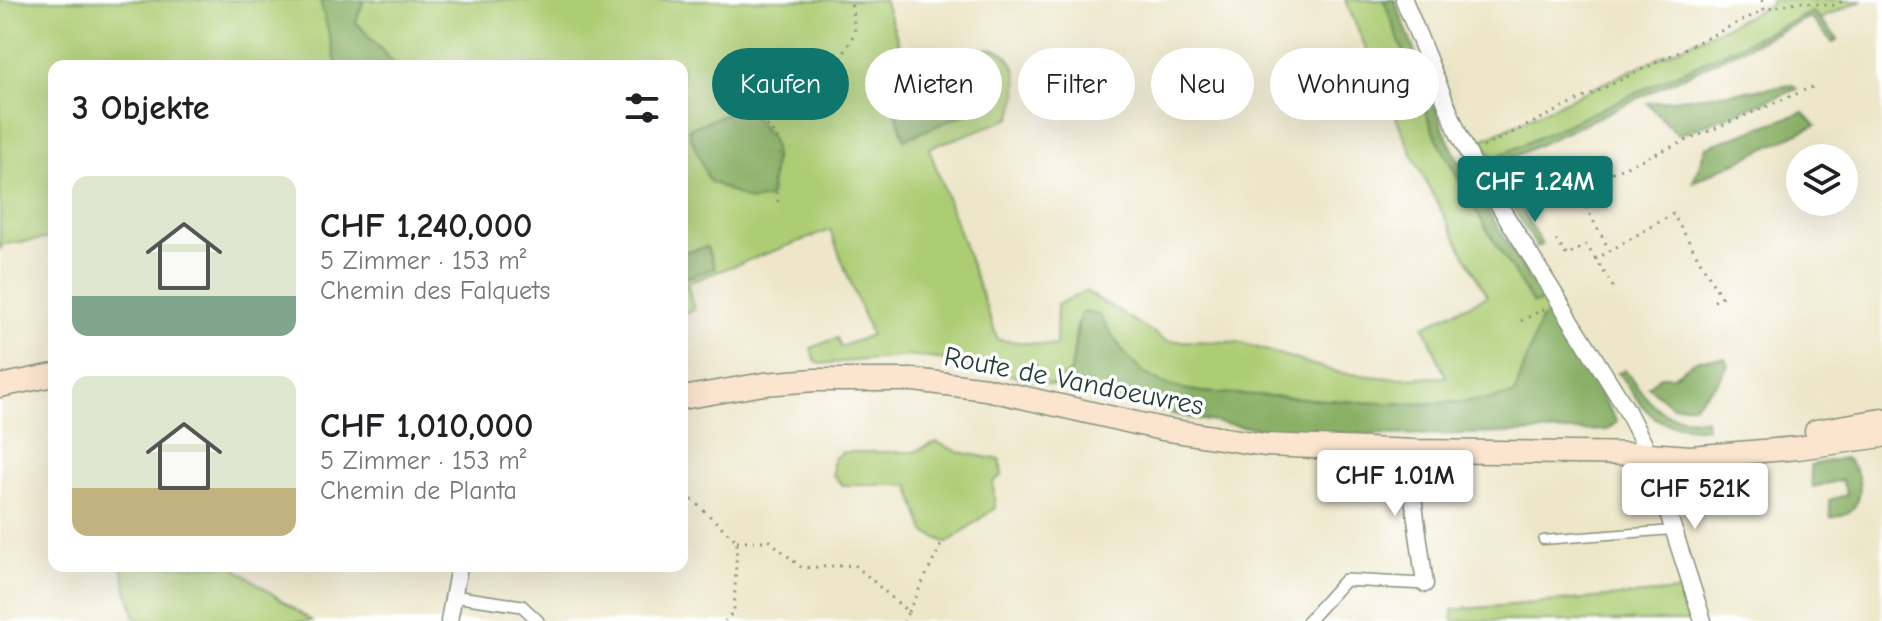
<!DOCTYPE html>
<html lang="de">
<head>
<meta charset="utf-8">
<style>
	body { margin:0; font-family:"Comic Neue",sans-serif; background:#f6f6f6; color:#202124; height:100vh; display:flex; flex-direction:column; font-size:30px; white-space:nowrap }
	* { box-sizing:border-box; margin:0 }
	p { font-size:26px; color:#757577 }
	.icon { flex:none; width:44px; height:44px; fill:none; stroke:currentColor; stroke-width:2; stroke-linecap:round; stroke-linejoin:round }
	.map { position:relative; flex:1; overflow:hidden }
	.drawer { position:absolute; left:48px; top:60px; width:640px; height:512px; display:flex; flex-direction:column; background:#fff; border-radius:16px; box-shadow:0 8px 32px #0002 }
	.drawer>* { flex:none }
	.top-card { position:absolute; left:712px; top:48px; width:760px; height:72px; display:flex; gap:16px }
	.tools { position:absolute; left:1786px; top:144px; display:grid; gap:16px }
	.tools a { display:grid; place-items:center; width:72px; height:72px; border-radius:50%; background:#fff; box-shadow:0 8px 32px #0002; font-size:40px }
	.price { position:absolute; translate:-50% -68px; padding:0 18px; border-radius:8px; background:#fff; color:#222; font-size:26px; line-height:52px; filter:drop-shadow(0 2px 4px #0008) }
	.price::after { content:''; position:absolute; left:50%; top:48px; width:24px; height:18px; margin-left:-12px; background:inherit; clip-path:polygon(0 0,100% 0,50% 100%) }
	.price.on { background:#0f766e; color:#fff }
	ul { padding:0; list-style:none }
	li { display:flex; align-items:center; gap:24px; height:200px; padding:0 24px }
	li span { display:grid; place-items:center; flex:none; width:224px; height:160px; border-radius:16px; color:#555 }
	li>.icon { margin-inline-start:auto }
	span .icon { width:96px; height:96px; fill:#fffc; stroke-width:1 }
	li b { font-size:34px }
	h2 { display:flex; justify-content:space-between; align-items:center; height:96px; padding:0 24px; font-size:34px }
	.pill { padding:0 28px; border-radius:36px; background:#fff; box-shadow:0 8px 32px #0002; font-size:28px; line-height:72px }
	.pill.on { background:#0f766e; color:#fff }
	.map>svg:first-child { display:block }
</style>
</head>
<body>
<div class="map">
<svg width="1882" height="621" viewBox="0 0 1882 621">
	<rect width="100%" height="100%" fill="#fff"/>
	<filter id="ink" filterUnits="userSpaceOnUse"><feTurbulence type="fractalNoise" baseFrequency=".0125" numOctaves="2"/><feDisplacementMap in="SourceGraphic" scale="16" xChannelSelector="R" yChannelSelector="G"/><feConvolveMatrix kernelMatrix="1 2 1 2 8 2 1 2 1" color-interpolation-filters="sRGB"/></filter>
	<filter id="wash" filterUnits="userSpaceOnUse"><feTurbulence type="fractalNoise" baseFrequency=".006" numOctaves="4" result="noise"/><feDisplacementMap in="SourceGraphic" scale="32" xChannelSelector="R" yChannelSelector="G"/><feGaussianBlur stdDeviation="1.8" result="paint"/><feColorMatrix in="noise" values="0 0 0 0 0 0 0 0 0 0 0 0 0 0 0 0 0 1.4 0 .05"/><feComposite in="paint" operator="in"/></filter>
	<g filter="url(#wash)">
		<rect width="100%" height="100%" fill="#ede6c8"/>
		<path fill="#adcd75" stroke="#668554" stroke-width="2" fill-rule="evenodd" d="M0 0H884L907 66 991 48C1024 55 1020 93 1011 118L929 148 998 340 1056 346 1057 305 1085 291 1167 341 1238 342 1340 373 1389 378 1446 377 1424 326 1487 296 1416 163 1345 0H1384L1433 131 1474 208 1533 303 1543 301 1552 313 1541 320 1514 395C1430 411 1342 401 1257 395 1224 393 1179 395 1149 376 1125 361 1115 337 1099 316L1077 322 1071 372 1051 385 955 361 912 356 820 364 815 361 811 348 837 338 841 347 871 335 830 230 687 283 694 310 682 315V66H54V238L3 244 0 249ZM962 69 994 92 987 105 904 139 889 91Z
			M1771 0H1863L1820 19 1812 12 1495 158 1480 141 1771 5Z
			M936 442 959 452 1000 460 1002 475 993 482 995 508 947 543 925 532 909 485H843L833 476V459L843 452H914Z
			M121 566H232L312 621H136Z
			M1680 591 1689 621H1453L1452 610Z"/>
		<path fill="#8ab066" stroke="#54764d" stroke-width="2" d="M320 0H364L356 22 396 66H337Z
			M1384 0H1395L1448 140 1463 170 1543 301 1533 304 1474 208 1433 131Z
			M1812 12 1838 39 1833 43 1810 17 1511 158 1504 177 1542 245 1537 247 1485 162Z
			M980 68 989 71C996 84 994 92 987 105L905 139 889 91 962 69Z
			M1793 85 1797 89 1678 135 1647 103Z
			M746 106C752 118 764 127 771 138 779 153 770 181 770 198L750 201 709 181 688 129Z
			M1803 112 1816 125 1693 182 1706 147Z
			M707 247 715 268 682 279V252Z
			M1085 311 1099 315C1115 337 1125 361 1149 376 1178 395 1223 393 1257 395 1341 401 1430 411 1514 395L1541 319 1552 313 1617 422 1607 430C1493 433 1380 439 1266 429 1193 422 1122 402 1051 385L1071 372 1080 314Z
			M1725 358 1728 365 1718 382 1693 405 1672 406 1648 386 1660 376H1673L1698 359Z
			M1625 370C1654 408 1656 419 1706 419L1707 428C1650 428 1650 415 1618 373Z
			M1844 458C1861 467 1866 498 1850 511 1845 515 1838 516 1831 518L1829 500 1847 495 1842 480 1813 487 1810 465Z"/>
	</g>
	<g filter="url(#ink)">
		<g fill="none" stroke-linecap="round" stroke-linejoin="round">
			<g stroke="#86927e" stroke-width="11">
				<path id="service" d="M1543 540 1673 530"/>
			</g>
			<g stroke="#86927e" stroke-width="14">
				<path id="pedestrian" d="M453 596 522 606 538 621
					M1308 621 1345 580 1425 584"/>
			</g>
			<g stroke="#86927e" stroke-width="19">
				<path id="minor" d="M1404 0 1459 135 1474 165 1625 407 1649 454 1703 621
					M1416 451 1411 483 1425 584
					M449 621 459 566"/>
			</g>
			<g stroke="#86927e" stroke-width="25">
				<path id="secondary" d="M0 386 54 375
					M682 398 764 384 815 380H914L986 389 1162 429 1265 445 1416 451 1649 454 1690 457 1798 448 1882 436
					M1816 431 1882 420"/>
			</g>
			<path stroke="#86927e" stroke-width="3" stroke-dasharray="2 6" stroke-linecap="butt" d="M1762 0 1764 10 1800 1 1831 6 1846 0
				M1483 147 1764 10
				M778 202 775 186 780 157V142L758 113 757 103 771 88 786 79 808 71 830 72 837 67 855 32 851 0
				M1556 240 1567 256 1586 245 1596 259
				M1610 251 1575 188 1817 85
				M1613 287 1596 259 1673 214 1721 297 1711 303
				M1521 321 1544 309
				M682 470 684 488 689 497 737 541 734 611 725 621
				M737 541H770L802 568 855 565 908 612 904 621
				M908 612 943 541"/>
			<use href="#service" stroke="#fff" stroke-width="8"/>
			<use href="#pedestrian" stroke="#fff" stroke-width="11"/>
			<use href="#minor" stroke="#fff" stroke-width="16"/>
			<use href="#secondary" stroke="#fbe5cf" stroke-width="22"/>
		</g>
	</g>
	<g text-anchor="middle" stroke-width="7" stroke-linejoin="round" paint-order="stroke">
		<g font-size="28" fill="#1f3d34" stroke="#fff">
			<text transform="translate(1074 380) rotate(11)" y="10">Route de Vandoeuvres</text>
		</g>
	</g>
</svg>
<div class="tools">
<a><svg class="icon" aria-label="layers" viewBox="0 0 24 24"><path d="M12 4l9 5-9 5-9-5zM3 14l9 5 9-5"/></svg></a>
</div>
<b class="price on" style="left:1535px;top:224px">CHF 1.24M</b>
<b class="price" style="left:1395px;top:518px">CHF 1.01M</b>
<b class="price" style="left:1695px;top:531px">CHF 521K</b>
<div class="top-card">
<a class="pill on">Kaufen</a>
<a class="pill">Mieten</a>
<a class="pill">Filter</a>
<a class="pill">Neu</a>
<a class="pill">Wohnung</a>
</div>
<section class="drawer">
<h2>3 Objekte<svg class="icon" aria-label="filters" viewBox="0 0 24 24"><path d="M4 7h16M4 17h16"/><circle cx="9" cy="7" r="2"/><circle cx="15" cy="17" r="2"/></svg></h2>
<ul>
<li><span style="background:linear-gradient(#dfe7d0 75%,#7fa58c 0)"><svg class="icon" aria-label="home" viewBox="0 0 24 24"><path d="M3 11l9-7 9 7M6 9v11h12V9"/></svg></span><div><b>CHF 1,240,000</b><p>5 Zimmer · 153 m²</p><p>Chemin des Falquets</p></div></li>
<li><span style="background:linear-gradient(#dfe7d0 70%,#c2b280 0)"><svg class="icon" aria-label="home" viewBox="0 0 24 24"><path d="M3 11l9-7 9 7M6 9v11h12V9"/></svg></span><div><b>CHF 1,010,000</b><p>5 Zimmer · 153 m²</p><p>Chemin de Planta</p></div></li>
</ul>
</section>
</div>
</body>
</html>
